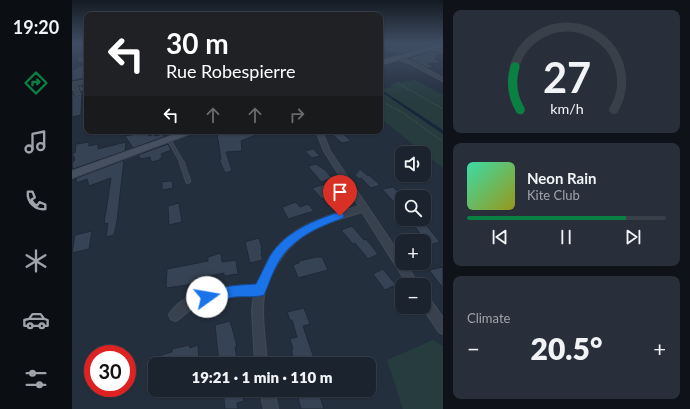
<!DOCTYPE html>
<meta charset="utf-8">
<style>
body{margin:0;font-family:Lato,sans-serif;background:#282f3a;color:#f1f3f6;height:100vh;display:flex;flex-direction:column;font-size:15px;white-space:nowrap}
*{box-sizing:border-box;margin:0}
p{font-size:13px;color:#a0a4aa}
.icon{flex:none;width:22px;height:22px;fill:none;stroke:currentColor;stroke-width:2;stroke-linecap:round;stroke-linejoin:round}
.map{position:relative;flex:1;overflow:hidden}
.details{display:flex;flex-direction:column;gap:10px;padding:10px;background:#0f1319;width:247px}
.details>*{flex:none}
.guide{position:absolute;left:12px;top:12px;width:299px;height:122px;border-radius:8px;box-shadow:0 1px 3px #0004,0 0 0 1px #39404a;background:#202124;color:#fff;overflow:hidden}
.tools{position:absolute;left:323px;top:146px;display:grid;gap:8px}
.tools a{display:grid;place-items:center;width:36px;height:36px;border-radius:8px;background:#1b232e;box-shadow:0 1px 3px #0004,0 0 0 1px #39404a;font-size:20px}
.speed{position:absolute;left:12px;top:345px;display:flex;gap:8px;font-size:20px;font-weight:700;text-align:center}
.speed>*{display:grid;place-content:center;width:52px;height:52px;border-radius:50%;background:#1b232e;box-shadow:0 1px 3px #0004,0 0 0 1px #39404a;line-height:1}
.speed .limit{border:6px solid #d22;background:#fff;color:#111}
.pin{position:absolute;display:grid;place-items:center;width:34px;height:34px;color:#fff;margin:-41px -17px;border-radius:50% 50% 50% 0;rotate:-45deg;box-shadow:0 0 4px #0007}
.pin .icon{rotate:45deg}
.me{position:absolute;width:44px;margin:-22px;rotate:77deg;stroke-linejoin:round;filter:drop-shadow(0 0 3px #0008)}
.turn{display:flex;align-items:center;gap:14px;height:84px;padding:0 16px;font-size:18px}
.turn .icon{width:52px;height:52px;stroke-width:2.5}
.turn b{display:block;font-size:28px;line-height:34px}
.lanes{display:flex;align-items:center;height:38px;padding:0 16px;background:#0003;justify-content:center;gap:20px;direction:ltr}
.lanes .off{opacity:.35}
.big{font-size:30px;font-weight:800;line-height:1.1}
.details .card{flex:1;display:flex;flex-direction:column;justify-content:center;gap:6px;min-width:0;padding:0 14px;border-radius:8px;background:#282f3a}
.details .dial{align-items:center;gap:0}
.dial svg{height:104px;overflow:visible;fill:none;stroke:#39404a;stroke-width:7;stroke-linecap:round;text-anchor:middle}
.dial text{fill:#f1f3f6;stroke:none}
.song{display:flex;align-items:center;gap:12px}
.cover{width:48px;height:48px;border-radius:6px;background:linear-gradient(135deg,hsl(160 70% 55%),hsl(60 70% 35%))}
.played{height:4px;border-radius:2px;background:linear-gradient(90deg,#0b8043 80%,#39404a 80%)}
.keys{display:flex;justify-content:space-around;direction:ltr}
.heat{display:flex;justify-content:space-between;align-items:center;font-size:22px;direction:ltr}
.trip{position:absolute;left:76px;top:357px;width:228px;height:40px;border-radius:8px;background:#1b232e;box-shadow:0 1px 3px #0004,0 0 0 1px #39404a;font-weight:800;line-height:40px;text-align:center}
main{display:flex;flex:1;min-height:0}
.tabs{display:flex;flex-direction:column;width:72px;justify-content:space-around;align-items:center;background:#0b0e12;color:#a0a4aa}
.tabs .icon{width:28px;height:28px}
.tabs .active{color:#0b8043}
.tabs b{font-size:18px;color:#f1f3f6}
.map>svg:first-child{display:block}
</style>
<main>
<nav class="tabs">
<b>19:20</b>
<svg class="icon active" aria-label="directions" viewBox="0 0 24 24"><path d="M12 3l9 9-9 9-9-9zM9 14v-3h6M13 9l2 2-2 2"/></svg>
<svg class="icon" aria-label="music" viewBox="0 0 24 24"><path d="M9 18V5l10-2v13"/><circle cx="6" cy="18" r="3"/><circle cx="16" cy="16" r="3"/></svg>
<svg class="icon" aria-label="phone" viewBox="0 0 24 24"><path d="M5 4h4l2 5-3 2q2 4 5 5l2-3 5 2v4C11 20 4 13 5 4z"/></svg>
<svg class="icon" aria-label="climate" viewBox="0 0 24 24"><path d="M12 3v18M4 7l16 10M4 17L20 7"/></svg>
<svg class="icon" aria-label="car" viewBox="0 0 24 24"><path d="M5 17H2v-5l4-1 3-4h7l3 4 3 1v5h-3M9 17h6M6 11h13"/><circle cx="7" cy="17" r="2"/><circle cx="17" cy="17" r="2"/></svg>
<svg class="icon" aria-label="filters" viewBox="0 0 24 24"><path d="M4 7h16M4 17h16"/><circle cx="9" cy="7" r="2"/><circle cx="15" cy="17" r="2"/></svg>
</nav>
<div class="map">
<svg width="371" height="409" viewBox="0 0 371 409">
<rect width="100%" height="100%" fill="#242f3e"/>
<path fill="#263c3f" d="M343,80L371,95V168L308,118V89L321,87L317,84Z
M361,340L371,346V409H331L315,360Z"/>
<path fill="#17263c" d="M308,89L371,130V134L308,91Z"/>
<path fill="#364354" stroke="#1f2835" d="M333,43H346L355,47L327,54L311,49Z
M360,51L371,54L363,56L366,58L363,59L369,63L356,64L363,67L355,68L337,58Z
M15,63V77L0,81V70Z
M9,85L14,91H10L9,115L0,117V90L3,96L8,95L9,93L6,86Z
M157,131H194L169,141L170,151L154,152L160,171L153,173L147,159H149L145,134Z
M256,131H268L279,141L270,143Z
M76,132L77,136L82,134L83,136L91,134L92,137L61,148L53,136Z
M17,142V146L26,144V149L54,142L53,151L1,169L0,164L3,159L0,153H3L4,144Z
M96,144L99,150L89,154L91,158H88V160L79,162L78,157L69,159L66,155Z
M241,149L248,156L240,158L233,151Z
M52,160L45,221L42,235L34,237L36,223L32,224L39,178L17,186L15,179L5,183L4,178Z
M244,164L253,170L260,178L249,182L236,166Z
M288,169L296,176L297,175L308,185L299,188L289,178L287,179L283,175Z
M97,181H100L101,188L90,190V182Z
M253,184L263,195L265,194L274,205L262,209L253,198L250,199L240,188Z
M321,187L330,196V211L310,189Z
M224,202L228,207L236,204L242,211L216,219L210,207Z
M107,203L110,222L97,225L96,206Z
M337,219H349L368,242L357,245Z
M280,226L292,240L294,239L306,254L296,259L283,243L281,244L269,230Z
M20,231L17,249L0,253L3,235Z
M187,238L190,248H189L190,254H189L191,260L178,263L173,242Z
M149,253L150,262L164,260L166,274L152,276V273L124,279V282L116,284V285L94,288L95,269L136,261V257Z
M244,257H250L256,270L226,278L221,265L227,263V261Z
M371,267V288L357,270Z
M311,269L324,285L313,290L301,274Z
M232,308L238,324L231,326L244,364H223L219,349H221L218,339L225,337L220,320H218L215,312Z
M158,321L163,338L165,347H163L166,364H147L143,325Z
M117,345L118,348L126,345L127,364H82V357L100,352V349Z
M151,390H170L172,401L165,403L166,409H153Z
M226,390H246L252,409H229L225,394L227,393Z"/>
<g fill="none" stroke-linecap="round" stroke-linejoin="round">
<g stroke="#414a57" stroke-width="4.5">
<path id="lane-far1" d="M97,140L111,164"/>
</g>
<g stroke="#414a57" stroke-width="6">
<path id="lane" d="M110,163L116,181"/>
</g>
<g stroke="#414a57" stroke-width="2">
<path id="street" d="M360,47L371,51V53L359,49Z
M326,57L341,62L371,78V81L339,64L326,59Z
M8,58L15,60V62L7,60Z
M15,80V82L4,85L8,94L4,95L0,87V83Z
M244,131H250L258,151L330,258V263H333L347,285H336L290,212C252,223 218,234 200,274C198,279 195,285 193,291C188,312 194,342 195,364H183L180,310L182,295L162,296L124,305L107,319L103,321L99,319L97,315C101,307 113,298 121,295L162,286L185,285C189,276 193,266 198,257C216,226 255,216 287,206L252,151Z
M352,295L356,296L371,318V334L367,332L350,307H352Z
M188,390H202L206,409H192Z"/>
</g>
<g stroke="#414a57" stroke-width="2">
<path id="secondary" d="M371,44V46L308,65V61Z
M113,131H125L0,178V171Z"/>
</g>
<path stroke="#3f5557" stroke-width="1" stroke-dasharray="1.5 1.5" stroke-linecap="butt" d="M324,82L371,109
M308,101L330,112L371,142"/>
<use href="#lane-far1" stroke="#38414e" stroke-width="3"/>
<use href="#lane" stroke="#38414e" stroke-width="4"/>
<use href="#street" fill="#38414e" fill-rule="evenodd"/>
<use href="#secondary" fill="#465061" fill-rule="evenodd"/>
</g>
<linearGradient id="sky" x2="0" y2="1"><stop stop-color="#141a22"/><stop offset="0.43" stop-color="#3f4d63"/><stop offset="1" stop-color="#3f4d63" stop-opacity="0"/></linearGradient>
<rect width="371" height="101" fill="url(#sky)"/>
<path fill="#1a73e8" stroke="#114b97" d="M268,212L271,213L272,216L271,218C246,227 219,239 206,263C200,273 197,284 192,295C183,298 172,296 163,297C153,298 140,305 131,301L129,297L131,293C148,286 166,285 184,284C189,275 193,265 198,256C213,232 242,220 268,212Z"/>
</svg>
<div class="tools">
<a><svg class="icon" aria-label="sound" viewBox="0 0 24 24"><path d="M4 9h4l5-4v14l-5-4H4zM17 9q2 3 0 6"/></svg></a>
<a><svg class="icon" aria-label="search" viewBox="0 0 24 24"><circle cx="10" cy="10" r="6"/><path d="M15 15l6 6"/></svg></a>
<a>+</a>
<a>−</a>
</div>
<div class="speed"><div class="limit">30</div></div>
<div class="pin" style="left:268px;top:216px;background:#d93025"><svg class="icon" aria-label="arrive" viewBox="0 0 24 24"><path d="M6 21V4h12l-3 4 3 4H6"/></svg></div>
<svg class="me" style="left:135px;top:297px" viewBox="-20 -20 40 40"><circle r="19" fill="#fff"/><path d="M0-13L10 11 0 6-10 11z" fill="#1a73e8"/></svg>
<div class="trip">19:21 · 1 min · 110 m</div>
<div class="guide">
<div class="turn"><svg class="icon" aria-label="left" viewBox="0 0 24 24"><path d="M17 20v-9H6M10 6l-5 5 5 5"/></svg><div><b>30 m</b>Rue Robespierre</div></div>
<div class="lanes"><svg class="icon" aria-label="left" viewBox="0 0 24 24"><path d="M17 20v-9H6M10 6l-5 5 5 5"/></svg><svg class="icon off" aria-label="ahead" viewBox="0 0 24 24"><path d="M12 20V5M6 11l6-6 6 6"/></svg><svg class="icon off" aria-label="ahead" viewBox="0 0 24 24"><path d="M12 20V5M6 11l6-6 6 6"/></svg><svg class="icon off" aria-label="right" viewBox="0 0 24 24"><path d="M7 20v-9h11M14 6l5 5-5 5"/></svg></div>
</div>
</div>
<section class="details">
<div class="card dial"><svg viewBox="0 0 100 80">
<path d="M14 69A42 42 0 1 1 86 69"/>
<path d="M14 69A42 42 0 0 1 10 36" stroke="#0b8043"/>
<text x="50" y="56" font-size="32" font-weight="700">27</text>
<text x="50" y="72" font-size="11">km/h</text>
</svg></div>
<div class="card">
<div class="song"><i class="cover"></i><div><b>Neon Rain</b><p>Kite Club</p></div></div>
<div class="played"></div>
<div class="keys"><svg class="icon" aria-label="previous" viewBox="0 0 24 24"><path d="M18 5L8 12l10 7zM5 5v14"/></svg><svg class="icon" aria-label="pause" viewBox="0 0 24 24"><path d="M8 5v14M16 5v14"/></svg><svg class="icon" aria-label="next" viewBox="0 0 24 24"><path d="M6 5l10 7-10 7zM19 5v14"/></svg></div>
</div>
<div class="card"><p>Climate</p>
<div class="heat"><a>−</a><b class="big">20.5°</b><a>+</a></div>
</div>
</section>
</main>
